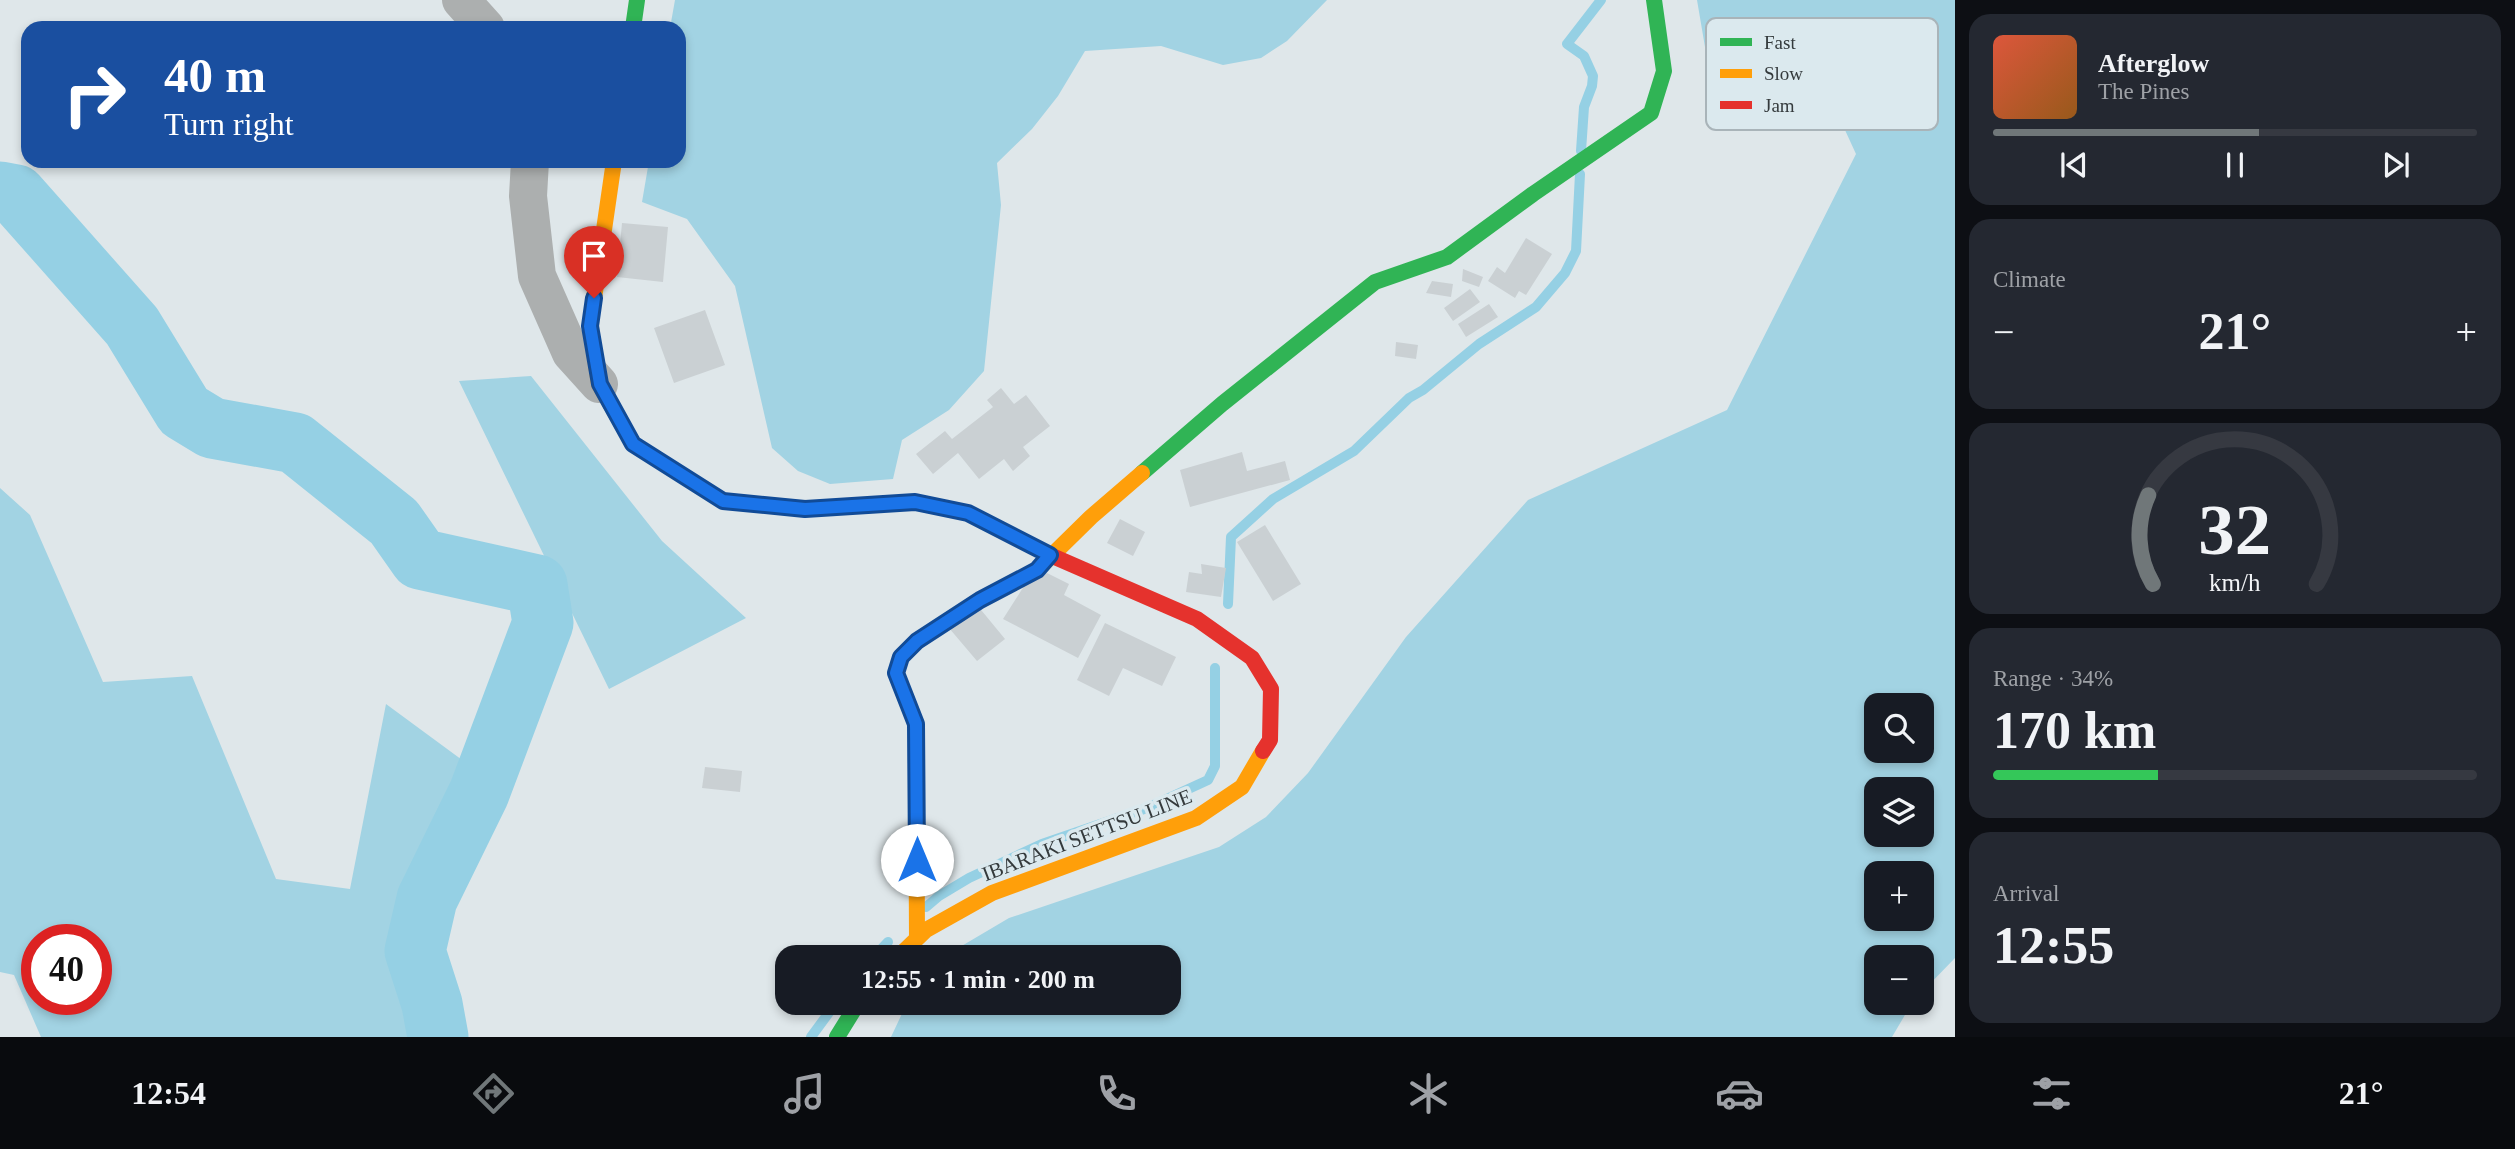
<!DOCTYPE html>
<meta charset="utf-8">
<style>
body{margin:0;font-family:Georgia,serif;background:#242831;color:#f1f3f6;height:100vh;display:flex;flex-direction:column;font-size:26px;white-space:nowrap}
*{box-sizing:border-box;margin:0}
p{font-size:23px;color:#9ea1a6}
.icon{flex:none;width:38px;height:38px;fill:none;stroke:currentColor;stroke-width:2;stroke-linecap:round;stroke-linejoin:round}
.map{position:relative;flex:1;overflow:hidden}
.panel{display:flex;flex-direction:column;gap:14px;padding:14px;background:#0d0f14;width:560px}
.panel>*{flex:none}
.hud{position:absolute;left:21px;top:21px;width:665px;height:147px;border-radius:21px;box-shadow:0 4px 10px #0003;background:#1a4fa0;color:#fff;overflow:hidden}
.fabs{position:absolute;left:1864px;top:693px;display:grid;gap:14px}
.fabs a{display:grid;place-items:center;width:70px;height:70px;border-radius:14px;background:#171b24;box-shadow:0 4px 10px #0003;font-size:35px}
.speed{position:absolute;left:21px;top:924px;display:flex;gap:14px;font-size:35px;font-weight:700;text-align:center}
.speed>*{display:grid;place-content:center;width:91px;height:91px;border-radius:50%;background:#171b24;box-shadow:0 4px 10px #0003;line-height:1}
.speed .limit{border:10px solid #d22;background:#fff;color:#111}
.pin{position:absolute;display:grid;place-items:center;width:60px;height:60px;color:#fff;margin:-72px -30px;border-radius:50% 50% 50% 0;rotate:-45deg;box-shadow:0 0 7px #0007}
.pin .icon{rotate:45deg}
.me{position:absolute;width:77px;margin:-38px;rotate:0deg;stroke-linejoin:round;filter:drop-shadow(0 0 5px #0008)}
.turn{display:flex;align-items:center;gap:24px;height:147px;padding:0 28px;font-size:32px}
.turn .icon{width:91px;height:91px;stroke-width:2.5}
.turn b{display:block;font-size:49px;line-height:60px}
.big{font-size:52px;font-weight:700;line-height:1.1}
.panel .card{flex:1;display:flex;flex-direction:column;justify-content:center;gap:10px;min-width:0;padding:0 24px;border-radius:21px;background:#242831}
.panel .dial{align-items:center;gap:0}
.dial svg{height:182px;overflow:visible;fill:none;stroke:#363941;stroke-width:7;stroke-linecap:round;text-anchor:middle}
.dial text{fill:#f1f3f6;stroke:none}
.song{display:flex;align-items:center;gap:21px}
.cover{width:84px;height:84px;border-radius:10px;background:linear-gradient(135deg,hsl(10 70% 55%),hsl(30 70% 35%))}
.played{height:7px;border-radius:4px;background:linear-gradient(90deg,#707779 55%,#363941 55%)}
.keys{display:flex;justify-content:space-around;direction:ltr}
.heat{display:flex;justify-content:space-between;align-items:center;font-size:38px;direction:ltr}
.charge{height:10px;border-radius:5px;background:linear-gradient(90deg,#34c759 34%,#363941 0)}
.trip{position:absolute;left:775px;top:945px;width:406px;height:70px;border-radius:21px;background:#171b24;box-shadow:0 4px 10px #0003;font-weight:700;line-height:70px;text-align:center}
.tabs{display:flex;height:112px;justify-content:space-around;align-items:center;background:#090b0e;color:#9ea1a6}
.tabs .icon{width:49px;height:49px}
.tabs .selected{color:#707779}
.tabs b{font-size:32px;color:#f1f3f6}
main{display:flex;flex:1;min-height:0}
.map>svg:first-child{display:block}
</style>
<main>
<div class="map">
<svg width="1955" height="1037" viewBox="0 0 1955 1037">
<rect width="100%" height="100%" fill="#dfe7ea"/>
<path fill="#a2d3e3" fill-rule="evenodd" d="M675,0H1327L1287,41L1261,58L1223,65L1161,46L1085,51L1058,96L1032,129L997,163L1001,205L984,371L949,410L902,440L893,479L830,484L798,471L772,448L735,286L687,219L642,202L649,161H679V28H670Z
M1697,0H1955V958L1922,992V957H1876V1003H1912L1892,1037H891L907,1003H1169V957H943L1009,918L1219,847L1266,817L1308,773L1406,637L1528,500L1727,410L1856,154L1828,93L1755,70L1705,47ZM1876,705H1922V751H1876ZM1876,789H1922V835H1876ZM1876,873H1922V919H1876Z
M531,376L662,541L746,618L609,689L459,381Z
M0,488L30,515L103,682L192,676L276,879L350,889L386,704L473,768L393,926L437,1037H41L14,975L0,972ZM37,940H96V999H37Z"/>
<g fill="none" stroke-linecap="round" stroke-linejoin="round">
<path stroke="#95d0e4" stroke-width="10" d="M1581,151L1584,107L1592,86L1593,76L1584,56L1567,44L1601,0
M1228,604L1231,537L1273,499L1354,451L1409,398L1423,390L1479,344L1536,307L1565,273L1576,251L1580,174
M926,907L939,896L969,878L1042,844L1147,808L1208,780L1215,766V668
M874,957L888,942
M811,1037L836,1003"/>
<path stroke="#95d0e4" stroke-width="61" d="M0,192L16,195L132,326L184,411L212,428L295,443L394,522L420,559L537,585L543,623L479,793L427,899L415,951L432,1004L438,1037"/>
</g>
<path fill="#cad0d3" d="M622,223L668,227L663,282L617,277Z
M1526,238L1552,254L1526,295L1519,291L1515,298L1488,281L1497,267L1505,273Z
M1463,269L1483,277L1479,287L1462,281Z
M1432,281L1453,284L1451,297L1426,293Z
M1470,289L1480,302L1453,321L1444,308Z
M1489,304L1498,317L1466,337L1458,324Z
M705,310L725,365L674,383L654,328Z
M1396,342L1418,345L1416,359L1395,356Z
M1001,388L1014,404L1026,395L1050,426L1023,447L1030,456L1013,471L1004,459L979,479L958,453L933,474L916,454L945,431L952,439L993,407L987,400Z
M1242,452L1247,471L1285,461L1290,480L1190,507L1180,470Z
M1120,519L1145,532L1133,556L1107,543Z
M1265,525L1301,584L1273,601L1237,542Z
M1201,564L1226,568L1221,597L1186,592L1189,572L1202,574Z
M1047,573L1069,584L1064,595L1101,615L1078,658L1003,619L1026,583Z
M977,605L1005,639L977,661L949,628Z
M1105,623L1176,657L1162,686L1123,668L1109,696L1077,680Z
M705,767L742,771L740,792L702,788Z"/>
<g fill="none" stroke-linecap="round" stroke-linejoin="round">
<path stroke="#acafaf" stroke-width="38" d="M461,0L486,28
M530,161L528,196L537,276L571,353L599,384"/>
<path stroke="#30b455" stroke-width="16" d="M633,28L637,0
M1142,473L1222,404L1375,282L1447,257L1533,194L1651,113L1664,71L1654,0
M837,1037L858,1003"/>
<path stroke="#ff9f0a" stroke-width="16" d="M614,161L590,326L599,384L633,444L723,501L805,509L915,502L924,504
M917,938L916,724L896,673L901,657L917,641L980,600L1037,570L1091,517L1142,473
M898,957L926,930L992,893L1196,818L1242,787L1263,751"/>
<path stroke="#e5322d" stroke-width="16" d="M924,504L968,513L1050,555L1197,619L1252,658L1271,689L1270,740L1263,751"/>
</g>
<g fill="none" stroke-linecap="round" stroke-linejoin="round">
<g stroke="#114b97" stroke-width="18">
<path id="route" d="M594,298L590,326L600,384L633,444L723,501L805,509L915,502L968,513L1050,555L1037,570L980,600L917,641L901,657L896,673L916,724L917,860"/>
</g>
<use href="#route" stroke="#1a73e8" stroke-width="12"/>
</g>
<g text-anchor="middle" stroke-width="7" stroke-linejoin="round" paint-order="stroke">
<g font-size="21" fill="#343a3c" stroke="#dbe9ee">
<text transform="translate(1087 835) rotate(-21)" y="7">IBARAKI SETTSU LINE</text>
</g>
</g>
<rect x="1706" y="18" width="232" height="112" rx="10" fill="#dbe9ee" stroke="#a9b4b9" stroke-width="2"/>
<rect x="1720" y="38" width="32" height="8" fill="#30b455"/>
<rect x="1720" y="69" width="32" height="9" fill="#ff9f0a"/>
<rect x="1720" y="101" width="32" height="8" fill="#e5322d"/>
<g font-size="19" fill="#343a3c">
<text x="1764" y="49">Fast</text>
<text x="1764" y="80">Slow</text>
<text x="1764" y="112">Jam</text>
</g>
</svg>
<div class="fabs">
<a><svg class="icon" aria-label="search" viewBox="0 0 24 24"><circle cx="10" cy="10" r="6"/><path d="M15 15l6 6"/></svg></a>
<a><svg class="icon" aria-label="layers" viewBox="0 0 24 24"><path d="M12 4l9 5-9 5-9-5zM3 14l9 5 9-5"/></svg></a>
<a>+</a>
<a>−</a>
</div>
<div class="speed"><div class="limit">40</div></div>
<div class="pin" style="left:594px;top:298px;background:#d93025"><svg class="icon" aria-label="arrive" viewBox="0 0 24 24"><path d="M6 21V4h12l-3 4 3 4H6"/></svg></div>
<svg class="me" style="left:917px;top:860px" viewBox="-20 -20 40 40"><circle r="19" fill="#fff"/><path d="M0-13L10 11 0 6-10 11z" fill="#1a73e8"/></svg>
<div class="trip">12:55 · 1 min · 200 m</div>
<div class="hud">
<div class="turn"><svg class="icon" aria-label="right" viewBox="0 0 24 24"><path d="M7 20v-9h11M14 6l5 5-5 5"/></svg><div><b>40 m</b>Turn right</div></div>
</div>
</div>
<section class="panel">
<div class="card">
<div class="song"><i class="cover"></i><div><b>Afterglow</b><p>The Pines</p></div></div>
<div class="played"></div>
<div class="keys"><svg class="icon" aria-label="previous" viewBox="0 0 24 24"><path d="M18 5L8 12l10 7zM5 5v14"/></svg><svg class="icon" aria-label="pause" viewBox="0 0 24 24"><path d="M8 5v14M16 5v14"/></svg><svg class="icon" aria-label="next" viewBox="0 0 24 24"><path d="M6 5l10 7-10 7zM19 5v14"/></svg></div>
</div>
<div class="card"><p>Climate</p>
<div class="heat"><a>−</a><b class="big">21°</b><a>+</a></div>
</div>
<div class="card dial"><svg viewBox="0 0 100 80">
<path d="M14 69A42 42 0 1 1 86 69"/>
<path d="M14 69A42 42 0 0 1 12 30" stroke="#707779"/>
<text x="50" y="56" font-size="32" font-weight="700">32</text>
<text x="50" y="72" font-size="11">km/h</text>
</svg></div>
<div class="card"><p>Range · 34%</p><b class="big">170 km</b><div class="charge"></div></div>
<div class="card"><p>Arrival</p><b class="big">12:55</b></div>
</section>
</main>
<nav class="tabs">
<b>12:54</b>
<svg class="icon selected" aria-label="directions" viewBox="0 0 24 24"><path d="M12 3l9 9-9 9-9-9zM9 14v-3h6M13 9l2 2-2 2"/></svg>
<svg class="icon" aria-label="music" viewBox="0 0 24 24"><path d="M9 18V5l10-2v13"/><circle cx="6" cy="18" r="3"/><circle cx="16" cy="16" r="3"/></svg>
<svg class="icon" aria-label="phone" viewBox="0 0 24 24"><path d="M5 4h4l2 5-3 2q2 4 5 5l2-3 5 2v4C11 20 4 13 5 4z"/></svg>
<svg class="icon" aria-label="climate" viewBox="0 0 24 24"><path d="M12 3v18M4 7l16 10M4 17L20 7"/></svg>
<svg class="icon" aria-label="car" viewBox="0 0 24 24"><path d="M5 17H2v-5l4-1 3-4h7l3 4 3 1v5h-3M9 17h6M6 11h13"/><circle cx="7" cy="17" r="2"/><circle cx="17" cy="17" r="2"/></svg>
<svg class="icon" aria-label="filters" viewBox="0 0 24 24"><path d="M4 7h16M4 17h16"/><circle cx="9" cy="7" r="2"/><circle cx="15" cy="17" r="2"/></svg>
<b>21°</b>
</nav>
